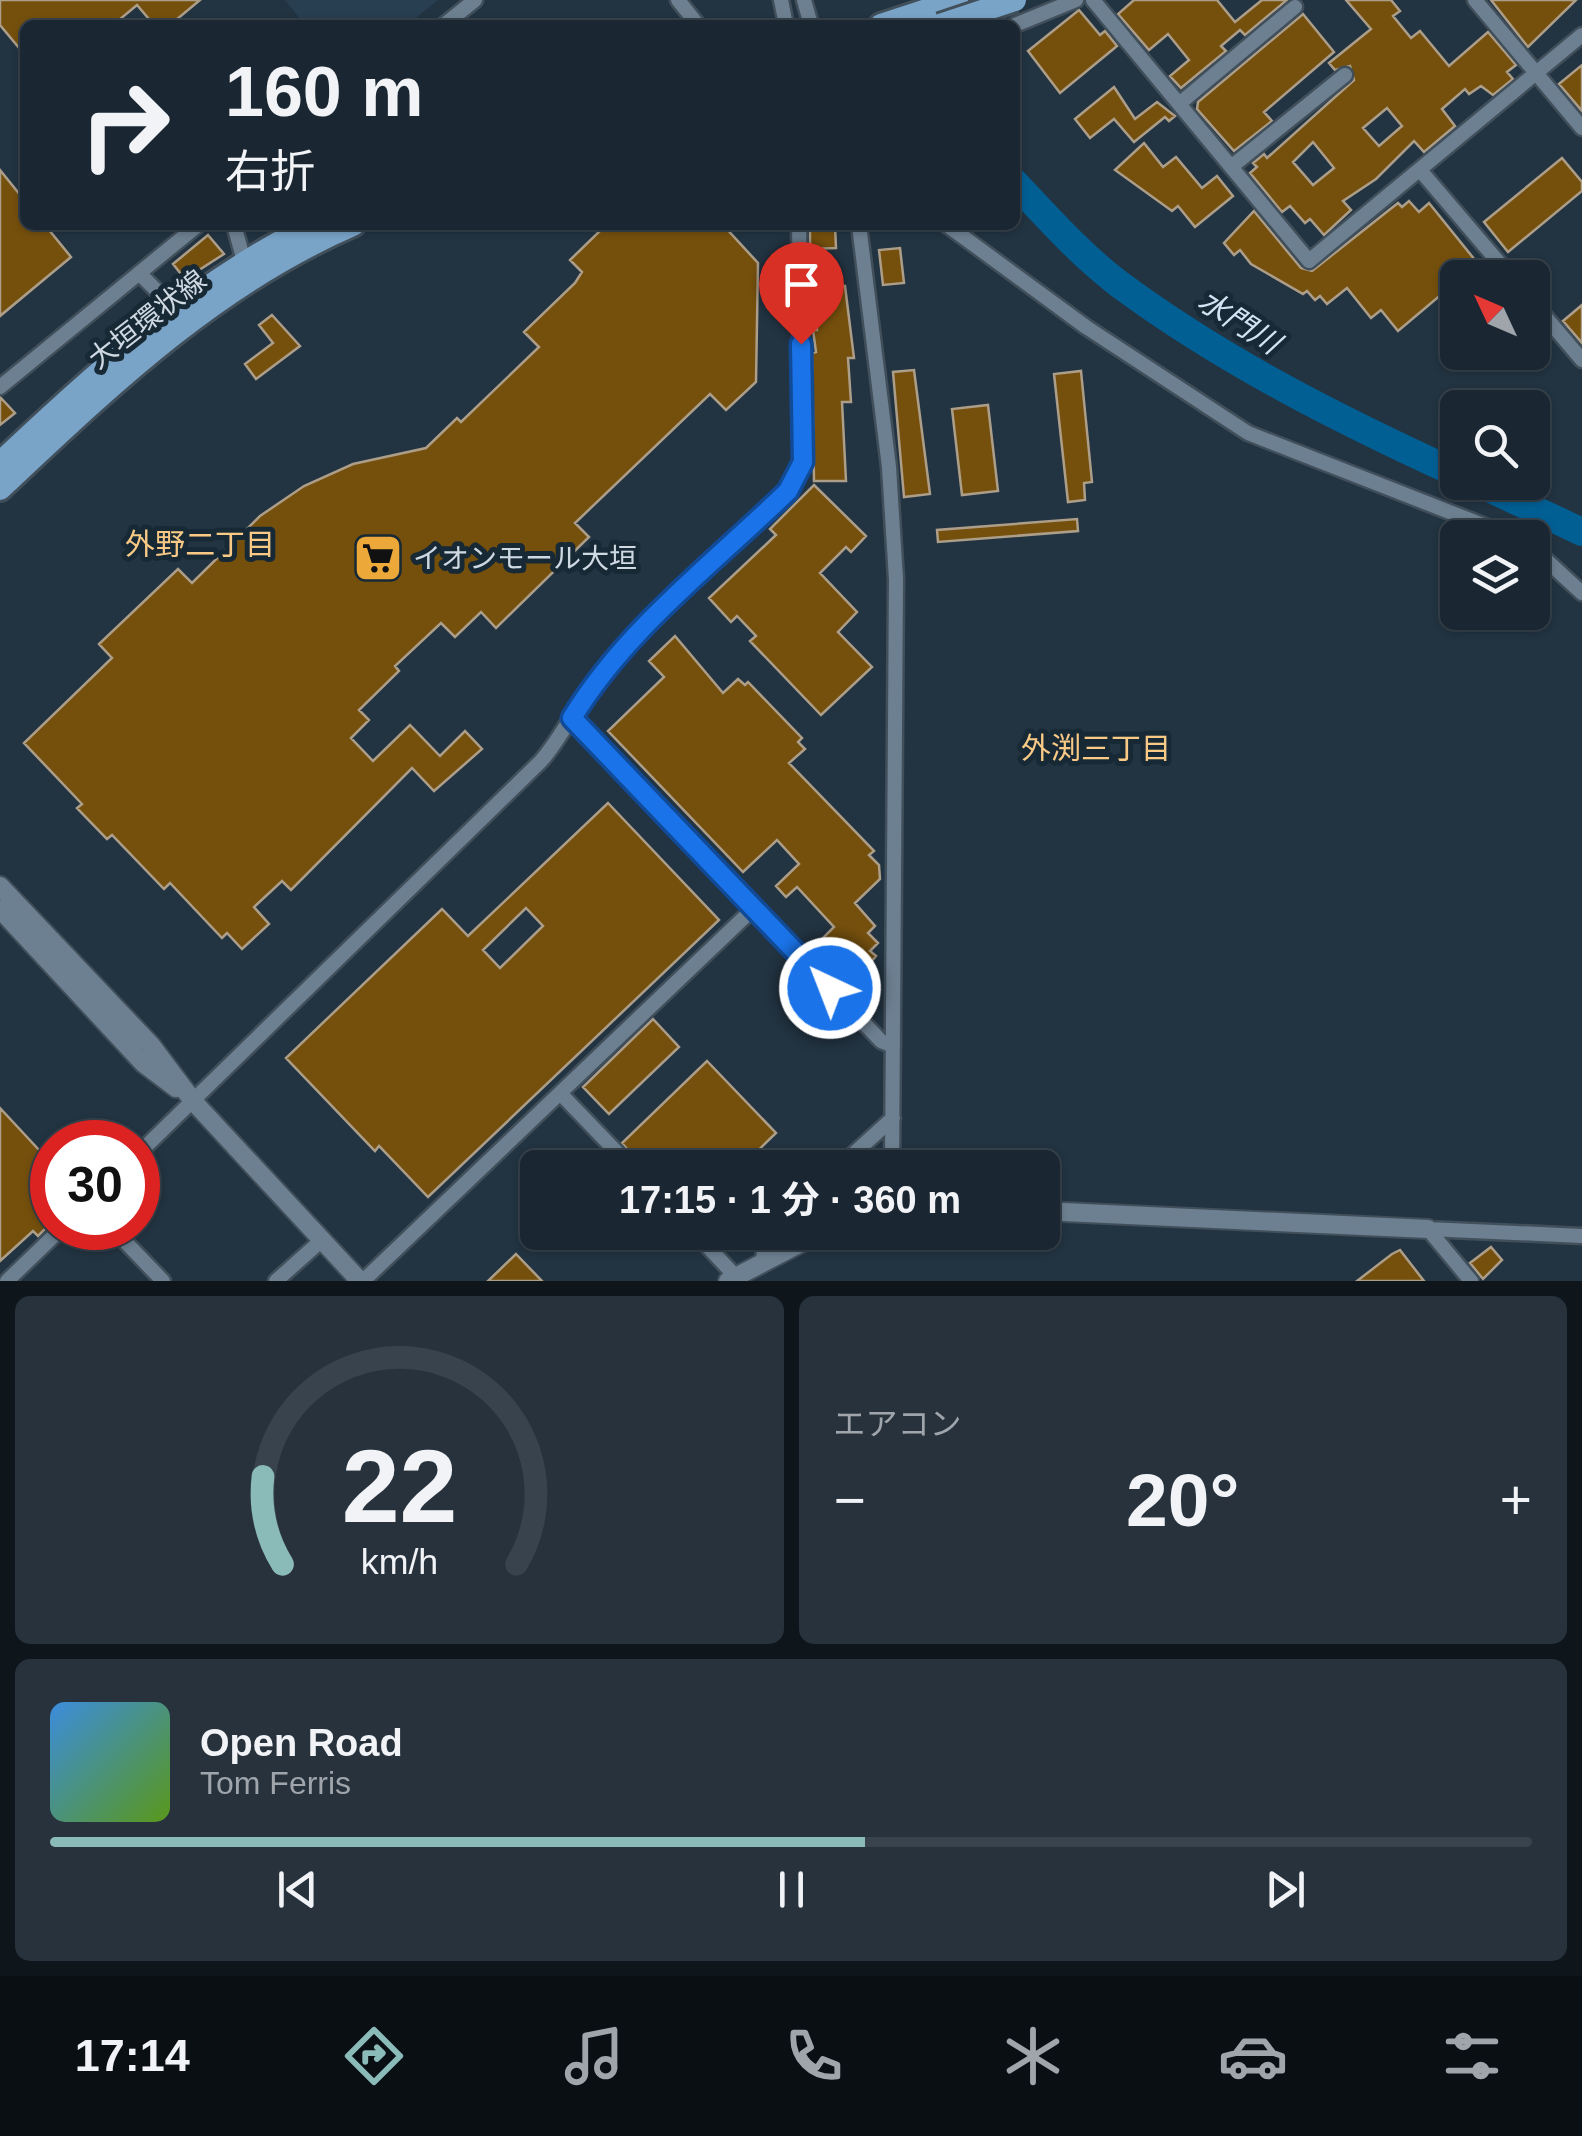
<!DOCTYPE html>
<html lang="ja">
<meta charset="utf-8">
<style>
body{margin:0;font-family:Helvetica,"Noto Sans JP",sans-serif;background:#27323d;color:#f1f3f6;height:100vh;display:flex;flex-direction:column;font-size:38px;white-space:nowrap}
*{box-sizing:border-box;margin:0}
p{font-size:32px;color:#9fa5ab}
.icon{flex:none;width:55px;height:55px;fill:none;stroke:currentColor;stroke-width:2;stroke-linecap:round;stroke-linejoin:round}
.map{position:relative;height:1281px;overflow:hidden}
.drawer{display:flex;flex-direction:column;gap:15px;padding:15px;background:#0e151b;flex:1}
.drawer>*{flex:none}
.top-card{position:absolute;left:20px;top:20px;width:1000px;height:210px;border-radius:15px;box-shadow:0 2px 8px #0004,0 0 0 2px #38434d;background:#1a2631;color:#f1f3f6;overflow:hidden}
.needle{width:65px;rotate:314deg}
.tools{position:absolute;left:1440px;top:260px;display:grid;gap:20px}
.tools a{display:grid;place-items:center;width:110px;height:110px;border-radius:15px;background:#1a2631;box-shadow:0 2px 8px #0004,0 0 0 2px #38434d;font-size:50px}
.speed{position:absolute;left:30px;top:1120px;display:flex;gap:20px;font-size:50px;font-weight:700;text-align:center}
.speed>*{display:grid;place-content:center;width:130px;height:130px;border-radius:50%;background:#1a2631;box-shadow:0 2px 8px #0004,0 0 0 2px #38434d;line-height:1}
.speed .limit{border:15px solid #d22;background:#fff;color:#111}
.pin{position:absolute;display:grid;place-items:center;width:85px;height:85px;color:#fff;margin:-102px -42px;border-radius:50% 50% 50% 0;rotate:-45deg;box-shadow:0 0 10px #0007}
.pin .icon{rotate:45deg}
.me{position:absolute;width:110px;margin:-55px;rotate:317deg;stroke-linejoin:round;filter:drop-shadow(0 0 8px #0008)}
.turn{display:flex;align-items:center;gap:35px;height:210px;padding:0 40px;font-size:45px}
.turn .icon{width:130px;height:130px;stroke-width:2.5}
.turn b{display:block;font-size:70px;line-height:85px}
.big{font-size:75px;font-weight:700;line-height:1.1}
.drawer .card{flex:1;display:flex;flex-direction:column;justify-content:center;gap:15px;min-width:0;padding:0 35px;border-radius:15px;background:#27323d}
.drawer .dial{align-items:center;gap:0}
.dial svg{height:260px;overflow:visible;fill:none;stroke:#38434d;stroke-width:7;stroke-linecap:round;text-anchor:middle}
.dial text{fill:#f1f3f6;stroke:none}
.song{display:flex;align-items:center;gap:30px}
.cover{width:120px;height:120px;border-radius:15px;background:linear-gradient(135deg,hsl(210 70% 55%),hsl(90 70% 35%))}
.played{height:10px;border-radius:5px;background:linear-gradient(90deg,#8bbbb9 55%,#38434d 55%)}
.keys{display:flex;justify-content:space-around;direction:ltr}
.heat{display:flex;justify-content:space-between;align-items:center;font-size:55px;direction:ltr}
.drawer .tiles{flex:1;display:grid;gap:15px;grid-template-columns:1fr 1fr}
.card:last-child{grid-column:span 2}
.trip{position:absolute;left:520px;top:1150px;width:540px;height:100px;border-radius:15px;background:#1a2631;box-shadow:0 2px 8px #0004,0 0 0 2px #38434d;font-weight:700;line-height:100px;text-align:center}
.tabs{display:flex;height:160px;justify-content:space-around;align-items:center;background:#0a0f14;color:#9fa5ab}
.tabs .icon{width:70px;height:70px}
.tabs .current{color:#8bbbb9}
.tabs b{font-size:45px;color:#f1f3f6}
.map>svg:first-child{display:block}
</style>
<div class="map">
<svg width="1582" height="1281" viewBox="0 0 1582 1281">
<rect width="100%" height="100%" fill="#223341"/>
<path fill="#283e51" d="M285,0H438L407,25H305Z"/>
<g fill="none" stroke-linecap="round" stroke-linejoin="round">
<path stroke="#025f94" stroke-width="28" d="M1015,183C1048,218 1081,255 1119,284C1223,361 1340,420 1458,474
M1476,482L1582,532"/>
</g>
<path fill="#75500d" stroke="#ad9e89" stroke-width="2.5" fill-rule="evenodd" d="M0,0H200L170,25H154L137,5L113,25H25V55L0,25Z
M1134,0H1217L1235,22L1262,0H1287L1245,35L1240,30L1221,46L1226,51L1181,88L1170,76L1189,60L1168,34L1149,50L1118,14Z
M1346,0H1391L1400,11L1393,16L1411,38L1420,31L1449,66L1488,32L1516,65L1507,72L1513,79L1493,95L1481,86L1469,94L1465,89L1442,109L1455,126L1424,152L1414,141L1376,179L1343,201L1351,210L1324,235L1310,219L1305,223L1290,206L1282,212L1250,173L1257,167L1253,163L1264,154L1267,158L1354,80L1350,66L1335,70L1329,63L1371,29ZM1387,108L1402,126L1379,146L1363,128ZM1313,142L1334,168L1313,185L1293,162Z
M1491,0H1576L1528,47Z
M1079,10L1100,35L1105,31L1117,46L1060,93L1028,51Z
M1303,14L1334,52L1264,112L1272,121L1234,151L1197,109L1198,102Z
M1582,65V111L1559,84Z
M1114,87L1135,119L1157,102L1175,116L1169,121L1165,117L1134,142L1114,119L1090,138L1075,119Z
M1144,143L1163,167L1176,157L1202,188L1217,176L1233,196L1195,227L1178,206L1172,211L1115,170Z
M1562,158L1582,182V191L1508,252L1484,222Z
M0,170L25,201V225H45L71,257L0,316Z
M1409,201L1419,212L1429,203L1475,260L1459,273L1462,277L1398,331L1381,310L1371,318L1347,288L1327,304L1320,296L1315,300L1307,291L1303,294L1251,264L1240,250L1234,255L1224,243L1254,211L1301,268L1312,271L1398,203L1402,207Z
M606,225H723L758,263L756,382L726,410L710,394L575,523L589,537L496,628L481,612L455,637L441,623L395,666L399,671L359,710L369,720L351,738L373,761L410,725L440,756L465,731L482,749L434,791L412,768L291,890L282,881L254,907L269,924L242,949L227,933L222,938L170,883L164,889L112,835L107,839L77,808L82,804L24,743L112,658L99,644L178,569L192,583L260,516L304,486L353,464L426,448L457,418L461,422L539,347L524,332L575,283L582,272L570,260Z
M810,225H835L836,248L810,249Z
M208,235L224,254L185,279L173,264Z
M900,248L904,283L883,285L879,250Z
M845,286L854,358H848L851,402H842L846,481H814L812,353L816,352L813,330H817L816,316H819L816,290Z
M1582,305V343L1563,321Z
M272,315L300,346L256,379L245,364L273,343L259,325Z
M914,370L930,494L904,497L893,372Z
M1081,371L1092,482L1084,483L1085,500L1068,502L1054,374Z
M0,397L15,413L0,425Z
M988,405L998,491L962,495L952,409Z
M814,485L866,536L851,552L846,547L820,573L857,612L838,632L872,667L821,715L750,641L756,636L737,616L731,622L709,598L776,535L770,529Z
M1077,519L1078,531L938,542L937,530Z
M675,636L723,693L738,679L745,685L748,682L802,738L798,742L805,749L789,763L874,851L869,855L879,865L880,879L855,903L875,926L868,933L878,943L870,951L876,956L848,991L810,951L834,927L797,887L786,897L776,886L799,864L777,840L743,872L608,731L664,677L649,661Z
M608,803L719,920L428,1197L379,1146L375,1151L286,1058L442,909L468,936ZM526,908L543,926L500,968L483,950Z
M653,1019L679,1047L609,1114L583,1087Z
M707,1061L776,1133L740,1168H643L622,1143Z
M0,1108L52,1164V1222L38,1236L33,1231L0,1261Z
M1491,1247L1502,1260L1483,1279L1470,1263Z
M1400,1250L1424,1281H1357L1392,1254Z
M516,1254L542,1281H488Z"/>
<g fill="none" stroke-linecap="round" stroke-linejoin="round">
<g stroke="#414f5b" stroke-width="19">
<path id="minor" d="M678,0L698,25
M781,0L786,25
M804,0L811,25
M1093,0L1309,261L1582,35
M1475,0L1582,128
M444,25L475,0
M1015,25L1076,0
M1179,104L1295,7
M1231,167L1345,75
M1420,170L1512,278
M234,225L244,261
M859,225L889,467L896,579L892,1168
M947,225L1086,327L1248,433L1516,538
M139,273L174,308
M1532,301L1582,360
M0,387L198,225
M1532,547L1582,593
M573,719L881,1041L893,1046
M560,1093L632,1168
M138,1154L541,761C563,736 576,705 597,679C654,611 725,553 788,491L803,462L799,225
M838,1168L893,1118
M112,1228L163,1281
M1428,1229L1582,1236
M1428,1229L1471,1281
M694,1232L740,1281
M763,1260L765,1241L773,1232
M7,1281L62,1228
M276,1281L323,1239
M363,1281L755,907"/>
</g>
<g stroke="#414f5b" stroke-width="22">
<path id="tertiary" d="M0,886L151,1045L193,1101L360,1281
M0,909L143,1063L176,1088
M1042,1211L1428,1229
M728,1281L822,1232"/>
</g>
<g stroke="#414f5b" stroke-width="28">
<path id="primary" d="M881,25L957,0
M0,463C97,371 191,286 311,225
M0,489C109,387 214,285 353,225"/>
</g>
<use href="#minor" stroke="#6d8091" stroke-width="14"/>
<use href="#tertiary" stroke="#6d8091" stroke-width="18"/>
<use href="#primary" stroke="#79a4c8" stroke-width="22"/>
<g stroke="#414f5b" stroke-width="28" stroke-linecap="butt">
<path id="primary-bridge" d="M940,25L1015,0"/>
</g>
<use href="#primary-bridge" stroke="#79a4c8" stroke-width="22"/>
</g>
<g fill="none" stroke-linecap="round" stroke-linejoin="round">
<g stroke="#114b97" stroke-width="25">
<path id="route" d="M801,344L803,462L788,491C715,562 625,630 572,718L830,988"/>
</g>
<use href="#route" stroke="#1a73e8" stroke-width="18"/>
</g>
<defs>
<g id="supermarket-square" transform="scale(2.5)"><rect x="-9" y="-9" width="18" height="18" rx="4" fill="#eca93a" stroke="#182936"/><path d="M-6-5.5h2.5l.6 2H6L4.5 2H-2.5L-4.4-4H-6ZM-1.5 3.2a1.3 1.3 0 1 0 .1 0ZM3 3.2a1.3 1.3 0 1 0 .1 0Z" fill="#111"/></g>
</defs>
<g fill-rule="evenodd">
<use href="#supermarket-square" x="378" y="558"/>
</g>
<g text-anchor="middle" stroke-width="10" stroke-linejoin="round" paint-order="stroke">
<g font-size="28" fill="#cfd9e2" stroke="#182936">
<text transform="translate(147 319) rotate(-38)" y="10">大垣環状線</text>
</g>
<g font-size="28" fill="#cfd9e2" stroke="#182936" text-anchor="start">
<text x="413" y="568">イオンモール大垣</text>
</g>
<g font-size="30" font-style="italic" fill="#d2e4f4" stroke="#182936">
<text transform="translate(1239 322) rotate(33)" y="10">水門川</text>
</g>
<g font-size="30" fill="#f9ca86" stroke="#182936">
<text x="200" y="555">外野二丁目</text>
<text x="1096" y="759">外渕三丁目</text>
</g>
</g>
</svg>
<div class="tools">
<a><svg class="needle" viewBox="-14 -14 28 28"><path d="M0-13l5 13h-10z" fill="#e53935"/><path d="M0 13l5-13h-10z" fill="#9fa5ab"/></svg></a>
<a><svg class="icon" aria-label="search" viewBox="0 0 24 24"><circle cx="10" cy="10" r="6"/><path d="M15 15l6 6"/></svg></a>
<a><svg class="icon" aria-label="layers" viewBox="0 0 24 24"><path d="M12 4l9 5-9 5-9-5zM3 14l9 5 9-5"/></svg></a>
</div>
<div class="speed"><div class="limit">30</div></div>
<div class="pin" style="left:801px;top:344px;background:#d93025"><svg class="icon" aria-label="arrive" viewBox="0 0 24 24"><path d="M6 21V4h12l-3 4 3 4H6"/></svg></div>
<svg class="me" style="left:830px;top:988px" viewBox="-20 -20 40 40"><circle r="17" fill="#1a73e8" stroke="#fff" stroke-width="3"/><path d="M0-11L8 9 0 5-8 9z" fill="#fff"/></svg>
<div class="trip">17:15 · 1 分 · 360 m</div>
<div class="top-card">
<div class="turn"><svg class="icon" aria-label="right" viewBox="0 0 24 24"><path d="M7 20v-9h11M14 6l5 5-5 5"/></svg><div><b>160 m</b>右折</div></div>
</div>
</div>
<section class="drawer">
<div class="tiles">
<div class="card dial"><svg viewBox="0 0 100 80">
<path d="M14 69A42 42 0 1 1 86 69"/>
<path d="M14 69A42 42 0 0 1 8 42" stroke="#8bbbb9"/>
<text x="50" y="56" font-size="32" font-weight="700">22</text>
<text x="50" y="72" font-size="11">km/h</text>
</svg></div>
<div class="card"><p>エアコン</p>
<div class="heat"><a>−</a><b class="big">20°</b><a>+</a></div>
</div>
<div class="card">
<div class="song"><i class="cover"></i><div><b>Open Road</b><p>Tom Ferris</p></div></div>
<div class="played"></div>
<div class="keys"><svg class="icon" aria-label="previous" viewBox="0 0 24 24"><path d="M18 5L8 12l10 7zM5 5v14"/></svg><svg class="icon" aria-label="pause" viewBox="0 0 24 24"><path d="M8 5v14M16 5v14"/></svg><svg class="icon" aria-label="next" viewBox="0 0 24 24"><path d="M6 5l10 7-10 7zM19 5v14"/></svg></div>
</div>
</div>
</section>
<nav class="tabs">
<b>17:14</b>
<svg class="icon current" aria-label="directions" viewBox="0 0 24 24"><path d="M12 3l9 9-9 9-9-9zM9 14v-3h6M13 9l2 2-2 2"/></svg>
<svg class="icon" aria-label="music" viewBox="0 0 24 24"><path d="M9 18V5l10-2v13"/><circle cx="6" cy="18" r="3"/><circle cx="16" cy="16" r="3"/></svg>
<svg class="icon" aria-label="phone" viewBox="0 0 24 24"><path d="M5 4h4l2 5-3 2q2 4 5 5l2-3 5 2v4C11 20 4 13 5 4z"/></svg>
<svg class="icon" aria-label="climate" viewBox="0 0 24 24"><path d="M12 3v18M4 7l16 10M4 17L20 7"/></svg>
<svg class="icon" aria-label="car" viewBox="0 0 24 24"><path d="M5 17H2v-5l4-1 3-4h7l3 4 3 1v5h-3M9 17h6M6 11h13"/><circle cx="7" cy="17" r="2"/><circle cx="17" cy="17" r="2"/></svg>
<svg class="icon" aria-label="filters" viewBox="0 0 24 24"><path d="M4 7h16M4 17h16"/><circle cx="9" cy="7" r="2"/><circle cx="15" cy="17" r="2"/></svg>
</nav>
